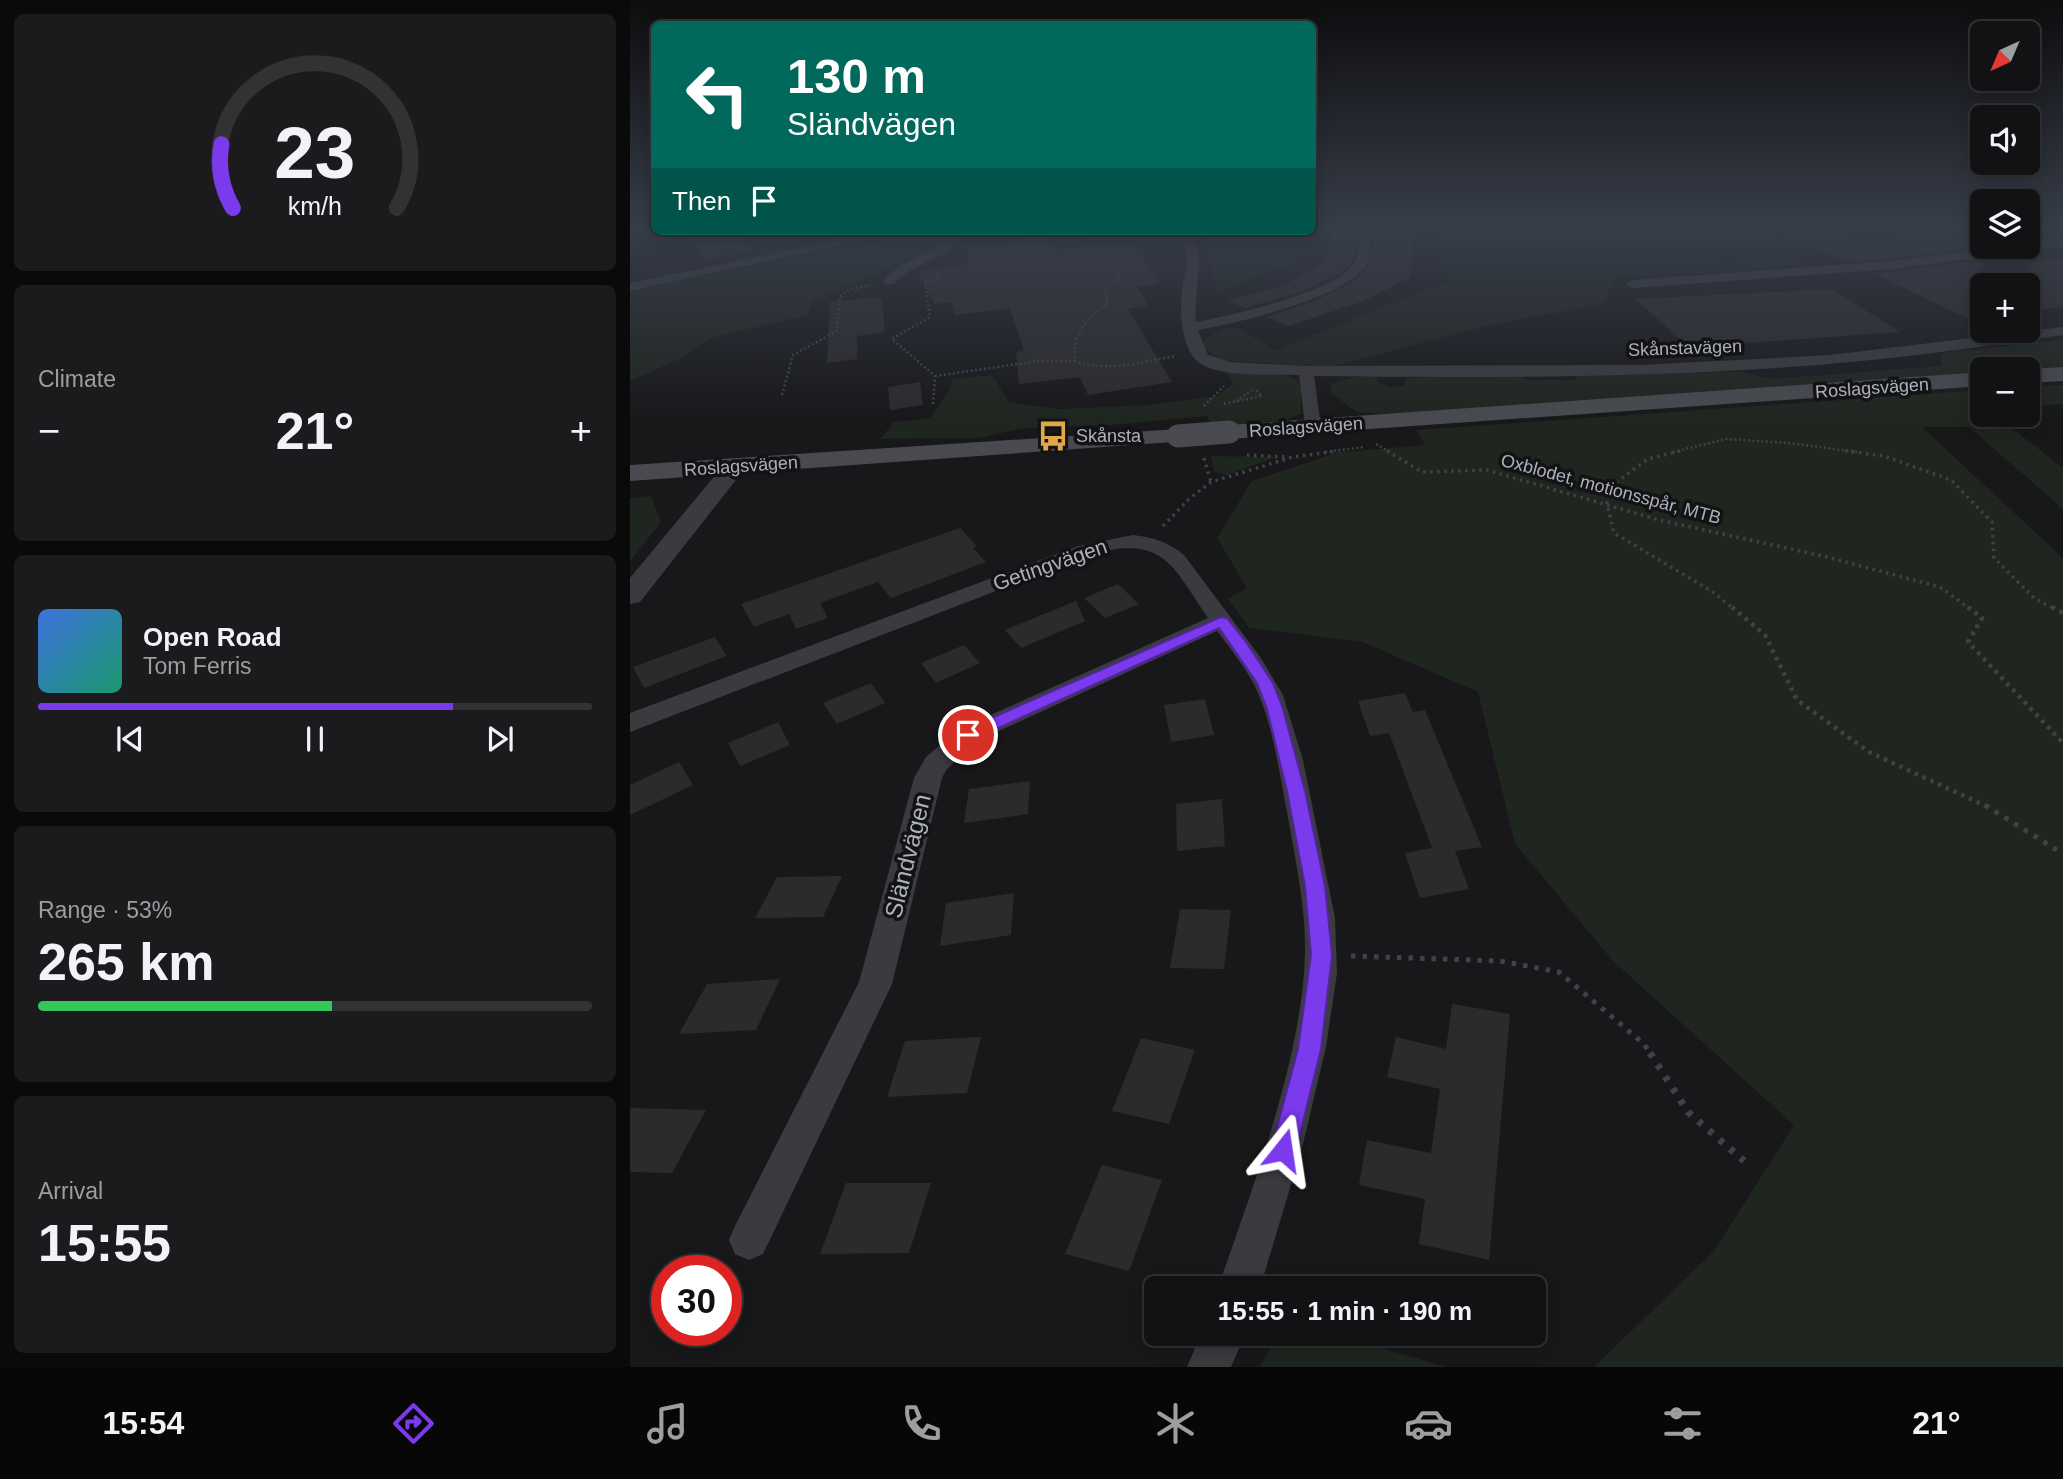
<!DOCTYPE html>
<meta charset="utf-8">
<style>
body{margin:0;font-family:Arial,sans-serif;background:#1b1b1d;color:#f1f3f6;height:100vh;display:flex;flex-direction:column;font-size:26px;white-space:nowrap}
*{box-sizing:border-box;margin:0}
p{font-size:23px;color:#9c9ea0}
.icon{flex:none;width:38px;height:38px;fill:none;stroke:currentColor;stroke-width:2;stroke-linecap:round;stroke-linejoin:round}
.map{position:relative;flex:1;overflow:hidden}
.panel{display:flex;flex-direction:column;gap:14px;padding:14px;background:#0a0a0b;width:630px}
.panel>*{flex:none}
.guide{position:absolute;left:21px;top:21px;width:665px;height:214px;border-radius:10px;box-shadow:0 4px 18px #0003,0 0 0 2px #313234;background:#00695c;color:#fff;overflow:hidden}
.needle{width:46px;rotate:224deg}
.fabs{position:absolute;left:1340px;top:21px;display:grid;gap:14px}
.fabs a{display:grid;place-items:center;width:70px;height:70px;border-radius:10px;background:#121214;box-shadow:0 4px 18px #0003,0 0 0 2px #313234;font-size:35px}
.speed{position:absolute;left:21px;top:1255px;display:flex;gap:14px;font-size:35px;font-weight:700;text-align:center}
.speed>*{display:grid;place-content:center;width:91px;height:91px;border-radius:50%;background:#121214;box-shadow:0 4px 18px #0003,0 0 0 2px #313234;line-height:1}
.speed .limit{border:10px solid #d22;background:#fff;color:#111}
.pin{position:absolute;display:grid;place-items:center;width:60px;height:60px;color:#fff;margin:-30px;border:4px solid #fff;border-radius:50%;box-shadow:0 2px 7px #0007}
.me{position:absolute;width:77px;margin:-38px;rotate:15deg;stroke-linejoin:round;filter:drop-shadow(0 0 5px #0008)}
.turn{display:flex;align-items:center;gap:24px;height:147px;padding:0 21px;font-size:32px}
.turn .icon{width:91px;height:91px;stroke-width:2.5}
.turn b{display:block;font-size:49px;line-height:60px}
.then{display:flex;align-items:center;height:66px;padding:0 21px;background:#0003;gap:14px;font-size:26px}
.big{font-size:52px;font-weight:700;line-height:1.1}
.panel .widget{flex:1;display:flex;flex-direction:column;justify-content:center;gap:10px;min-width:0;padding:0 24px;border-radius:10px;background:#1b1b1d}
.panel .dial{align-items:center;gap:0}
.dial svg{height:182px;overflow:visible;fill:none;stroke:#313234;stroke-width:7;stroke-linecap:round;text-anchor:middle}
.dial text{fill:#f1f3f6;stroke:none}
.song{display:flex;align-items:center;gap:21px}
.cover{width:84px;height:84px;border-radius:10px;background:linear-gradient(135deg,hsl(220 70% 55%),hsl(160 70% 35%))}
.played{height:7px;border-radius:4px;background:linear-gradient(90deg,#7c3aed 75%,#313234 75%)}
.keys{display:flex;justify-content:space-around;direction:ltr}
.heat{display:flex;justify-content:space-between;align-items:center;font-size:38px;direction:ltr}
.charge{height:10px;border-radius:5px;background:linear-gradient(90deg,#34c759 53%,#313234 0)}
.trip{position:absolute;left:514px;top:1276px;width:402px;height:70px;border-radius:10px;background:#121214;box-shadow:0 4px 18px #0003,0 0 0 2px #313234;font-weight:700;line-height:70px;text-align:center}
.tabs{display:flex;height:112px;justify-content:space-around;align-items:center;background:#070708;color:#9c9ea0}
.tabs .icon{width:49px;height:49px}
.tabs .current{color:#7c3aed}
.tabs b{font-size:32px;color:#f1f3f6}
main{display:flex;flex:1;min-height:0}
.map>svg:first-child{display:block}
</style>
<main>
<section class="panel">
<div class="widget dial"><svg viewBox="0 0 100 80">
<path d="M14 69A42 42 0 1 1 86 69"/>
<path d="M14 69A42 42 0 0 1 9 41" stroke="#7c3aed"/>
<text x="50" y="56" font-size="32" font-weight="700">23</text>
<text x="50" y="72" font-size="11">km/h</text>
</svg></div>
<div class="widget"><p>Climate</p>
<div class="heat"><a>−</a><b class="big">21°</b><a>+</a></div>
</div>
<div class="widget">
<div class="song"><i class="cover"></i><div><b>Open Road</b><p>Tom Ferris</p></div></div>
<div class="played"></div>
<div class="keys"><svg class="icon" aria-label="previous" viewBox="0 0 24 24"><path d="M18 5L8 12l10 7zM5 5v14"/></svg><svg class="icon" aria-label="pause" viewBox="0 0 24 24"><path d="M8 5v14M16 5v14"/></svg><svg class="icon" aria-label="next" viewBox="0 0 24 24"><path d="M6 5l10 7-10 7zM19 5v14"/></svg></div>
</div>
<div class="widget"><p>Range · 53%</p><b class="big">265 km</b><div class="charge"></div></div>
<div class="widget"><p>Arrival</p><b class="big">15:55</b></div>
</section>
<div class="map">
<svg width="1433" height="1367" viewBox="0 0 1433 1367">
<rect width="100%" height="100%" fill="#18181a"/>
<path fill="#1f251f" d="M683,228H691L664,263L586,292L579,231H682Z
M792,228H1318L1177,245L1170,250L1082,256L1100,272L984,276L976,303L855,326L701,367L589,360L573,346L575,338L602,326L646,350L819,281L807,237Z
M286,233L310,235L307,247L184,300L178,315L83,337L51,358L0,381V291Z
M1156,254L1174,265L1119,269L1102,258Z
M1433,340V367L1353,369V373L764,414L728,413L701,393V384L722,378L747,375V382L761,387L774,385L777,378L889,374L895,380H945L948,374L1110,372L1142,379L1311,366L1312,353Z
M596,371C613,372 663,368 670,386C672,393 670,405 671,414L656,420L582,427L577,416L481,425L395,428L348,438L250,439L264,422L300,418L320,389L323,379L362,375L379,402L427,409L518,405L587,396L603,384Z
M1433,385V404L1398,406V387Z
M1353,390V415H1365L1433,468V509L1339,427H1292L1433,558V1367H964L1084,1251L1164,1125L983,961L885,844L848,692L733,642L619,628L598,599L617,588L587,538L622,481L709,452L795,445L786,430Z
M581,456L646,457L597,475L585,472Z
M21,496L31,522L0,562V498Z
M649,1334H704L816,1367H630Z"/>
<path fill="#2b2b2e" d="M1353,228V247L1263,258L1218,262L1187,248Z
M93,231H107L124,250L74,259L59,237Z
M701,232L728,233L723,260L711,273L673,291L615,308L597,301L654,285L688,267L697,258Z
M745,233H781L783,256L780,277L736,300L659,326L636,317L682,302L723,282L738,266Z
M418,238L424,250L501,242L530,284L506,287L519,306L498,309L542,382L458,395L450,377L389,384L386,352L394,351L380,308L325,315L322,302L304,304L288,271L338,265L336,259H340L336,245Z
M1433,258V307L1398,312V263Z
M1353,260V326L1243,273L1263,272Z
M1202,289L1270,332L1059,347L1005,299Z
M239,298H252L255,332L227,336V359L197,363L200,302Z
M290,382L293,405L260,410L258,387Z
M330,528L347,546L343,548L356,562L261,598L248,582L190,603L198,618L166,629L159,614L124,627L111,604Z
M488,584L509,604L475,618L454,598Z
M446,601L455,621L391,648L375,630Z
M85,637L97,656L14,688L3,667Z
M334,645L350,663L306,683L291,663Z
M241,683L255,703L207,724L193,703Z
M775,693L783,712L795,710L852,847L825,851L839,889L790,898L775,853L802,848L759,733L740,736L728,701Z
M575,699L584,735L541,742L534,705Z
M148,722L160,745L110,766L98,743Z
M49,762L63,785L0,815V785Z
M400,781L398,814L334,823L339,789Z
M592,799L595,846L547,851L546,804Z
M212,876L193,917L125,918L147,877Z
M384,893L381,935L310,946L316,903Z
M550,909L601,910L594,969L540,968Z
M150,979L126,1030L49,1034L77,984Z
M822,1004L880,1014L859,1260L789,1244L795,1199L729,1185L737,1140L801,1153L810,1089L757,1077L766,1037L816,1049Z
M351,1037L337,1093L257,1097L275,1041Z
M511,1038L565,1050L539,1124L482,1111Z
M0,1108L76,1110L42,1173L0,1172Z
M472,1165L532,1180L499,1271L435,1254Z
M216,1183H301L279,1253L190,1254Z"/>
<g fill="none" stroke-linecap="round" stroke-linejoin="round">
<path stroke="#404246" stroke-width="2.5" stroke-dasharray="2 2.5" stroke-linecap="butt" d="M0,236L24,230
M490,253L489,278L476,288L477,304C457,318 441,335 445,361C478,373 512,362 545,356
M305,376L409,361H445
M152,395L163,355L207,331L210,297L219,290L240,285
M606,401L622,390
M303,404L305,376L262,339L300,317L295,282L308,278V272
M594,404L632,396L624,388
M574,406L594,386
M746,444L760,452
M695,452L734,447
M1043,452L1096,439L1157,443L1228,452"/>
<path stroke="#404246" stroke-width="3.5" stroke-dasharray="2.5 4.5" stroke-linecap="butt" d="M757,451L792,472L857,470L1029,520L1193,556L1310,587L1340,609
M1050,451L1018,459L974,491L984,533L1083,592L1104,609
M1215,451L1254,456L1321,480L1362,522L1364,558L1405,599L1425,609
M617,455L657,457
M574,458L581,482
M533,526L559,499L581,482L663,457L708,451"/>
<path stroke="#404246" stroke-width="4.5" stroke-dasharray="3.5 5" stroke-linecap="butt" d="M1102,607L1135,635L1167,700L1239,752L1358,807
M1338,607L1352,618L1338,642L1433,743
M1422,607L1433,613"/>
<path stroke="#404246" stroke-width="5" stroke-dasharray="4.5 7" stroke-linecap="butt" d="M1355,805L1433,854
M721,956L870,961L929,972L1014,1044L1021,1055"/>
<path stroke="#404246" stroke-width="7" stroke-dasharray="5 9" stroke-linecap="butt" d="M1020,1053L1058,1112L1114,1161"/>
<path fill="#3a3b3f" fill-rule="evenodd" d="M732,228H743C739,242 742,258 733,269C710,299 606,323 568,330L578,355L601,362L676,366L1010,365L1200,355L1433,327V335C1342,348 1251,361 1160,367C1002,378 843,378 684,376L691,426L683,431L675,426L669,375C642,374 595,378 571,364C552,353 549,312 552,293C554,273 561,258 552,239H486L415,234L409,231H557C579,254 562,291 566,322C599,316 705,292 723,265C730,255 728,240 732,228Z
M253,231H275L0,291V283Z
M322,231H334L317,252L280,270L263,284H255L253,281C272,257 305,258 322,231Z
M1433,240V246L1263,269L1002,288L996,284L1002,280L1263,261L1377,247H1398V244Z
M503,535C523,537 538,542 554,555L631,658L653,695L673,760L705,918L707,973L696,1047L672,1148L630,1288H588C622,1189 672,1059 675,954C676,906 665,859 657,812C648,768 643,719 621,679C611,662 599,647 587,631L347,741L316,770L312,778L262,984L133,1254L119,1260L105,1254L99,1240L105,1226L229,982L284,778L296,757L329,729L578,618C542,565 534,535 462,554L0,732V713L448,546Z
M571,1334H615L601,1367H557Z"/>
<path fill="#3a3b3f" fill-rule="evenodd" d="M105,459L113,461L117,466L113,471L10,602L0,604V578L97,461Z"/>
<path fill="#484a4f" fill-rule="evenodd" d="M1433,367V381L1398,383V369Z
M1353,372V386L599,439L590,437L587,432L590,427L599,425Z
M548,429L557,431L560,436L557,441L0,481V465Z"/>
<path stroke="#484a4f" stroke-width="23" d="M548,436L599,432"/>
</g>
<linearGradient id="sky" x2="0" y2="1"><stop stop-color="#0d0d0e"/><stop offset="0.54" stop-color="#373d49"/><stop offset="1" stop-color="#373d49" stop-opacity="0"/></linearGradient>
<rect width="1433" height="420" fill="url(#sky)"/>
<path fill="#7c3aed" stroke="#51269a" stroke-width="2" d="M591,617L597,618L616,642L643,683L653,709L675,791L695,886L702,955L691,1049L666,1150L662,1159L653,1162L644,1159L641,1150L668,1049L681,955L675,886L657,791L637,709L627,683L589,628L344,739H332L329,735L332,731Z"/>
<defs>
<g id="bus-bare" transform="scale(2.415)"><path d="M-5-6H5V4H4V6H2V4H-2V6H-4V4H-5ZM-3.5-4V0h7V-4ZM-3.5 1.2v1.5H-2V1.2ZM2 1.2v1.5H3.5V1.2Z" fill="#e2a848" stroke="#131315" stroke-width="2.5" paint-order="stroke"/></g>
</defs>
<g fill-rule="evenodd">
<use href="#bus-bare" x="423" y="436"/>
</g>
<g text-anchor="middle" stroke-width="7" stroke-linejoin="round" paint-order="stroke">
<g font-size="18" fill="#acb0b9" stroke="#131315">
<text transform="translate(1055 348) rotate(-2)" y="6">Skånstavägen</text>
<text transform="translate(1242 388) rotate(-4)" y="6">Roslagsvägen</text>
<text transform="translate(676 427) rotate(-4)" y="6">Roslagsvägen</text>
<text transform="translate(111 466) rotate(-4)" y="6">Roslagsvägen</text>
<text transform="translate(981 489) rotate(15)" y="6">Oxblodet, motionsspår, MTB</text>
</g>
<g font-size="18" fill="#acb0b9" stroke="#131315" text-anchor="start">
<text x="446" y="442">Skånsta</text>
</g>
<g font-size="21" fill="#acb0b9" stroke="#131315">
<text transform="translate(420 565) rotate(-19)" y="7">Getingvägen</text>
</g>
<g font-size="24" fill="#acb0b9" stroke="#131315">
<text transform="translate(278 856) rotate(-76)" y="8">Sländvägen</text>
</g>
</g>
</svg>
<div class="fabs">
<a><svg class="needle" viewBox="-14 -14 28 28"><path d="M0-13l5 13h-10z" fill="#e53935"/><path d="M0 13l5-13h-10z" fill="#9c9ea0"/></svg></a>
<a><svg class="icon" aria-label="sound" viewBox="0 0 24 24"><path d="M4 9h4l5-4v14l-5-4H4zM17 9q2 3 0 6"/></svg></a>
<a><svg class="icon" aria-label="layers" viewBox="0 0 24 24"><path d="M12 4l9 5-9 5-9-5zM3 14l9 5 9-5"/></svg></a>
<a>+</a>
<a>−</a>
</div>
<div class="speed"><div class="limit">30</div></div>
<div class="pin" style="left:338px;top:735px;background:#d93025"><svg class="icon" aria-label="arrive" viewBox="0 0 24 24"><path d="M6 21V4h12l-3 4 3 4H6"/></svg></div>
<svg class="me" style="left:653px;top:1150px" viewBox="-20 -20 40 40"><path d="M0-17L14 15 0 8-14 15z" fill="#7c3aed" stroke="#fff" stroke-width="4"/></svg>
<div class="trip">15:55 · 1 min · 190 m</div>
<div class="guide">
<div class="turn"><svg class="icon" aria-label="left" viewBox="0 0 24 24"><path d="M17 20v-9H6M10 6l-5 5 5 5"/></svg><div><b>130 m</b>Sländvägen</div></div>
<div class="then">Then<svg class="icon" aria-label="arrive" viewBox="0 0 24 24"><path d="M6 21V4h12l-3 4 3 4H6"/></svg></div>
</div>
</div>
</main>
<nav class="tabs">
<b>15:54</b>
<svg class="icon current" aria-label="directions" viewBox="0 0 24 24"><path d="M12 3l9 9-9 9-9-9zM9 14v-3h6M13 9l2 2-2 2"/></svg>
<svg class="icon" aria-label="music" viewBox="0 0 24 24"><path d="M9 18V5l10-2v13"/><circle cx="6" cy="18" r="3"/><circle cx="16" cy="16" r="3"/></svg>
<svg class="icon" aria-label="phone" viewBox="0 0 24 24"><path d="M5 4h4l2 5-3 2q2 4 5 5l2-3 5 2v4C11 20 4 13 5 4z"/></svg>
<svg class="icon" aria-label="climate" viewBox="0 0 24 24"><path d="M12 3v18M4 7l16 10M4 17L20 7"/></svg>
<svg class="icon" aria-label="car" viewBox="0 0 24 24"><path d="M5 17H2v-5l4-1 3-4h7l3 4 3 1v5h-3M9 17h6M6 11h13"/><circle cx="7" cy="17" r="2"/><circle cx="17" cy="17" r="2"/></svg>
<svg class="icon" aria-label="filters" viewBox="0 0 24 24"><path d="M4 7h16M4 17h16"/><circle cx="9" cy="7" r="2"/><circle cx="15" cy="17" r="2"/></svg>
<b>21°</b>
</nav>
